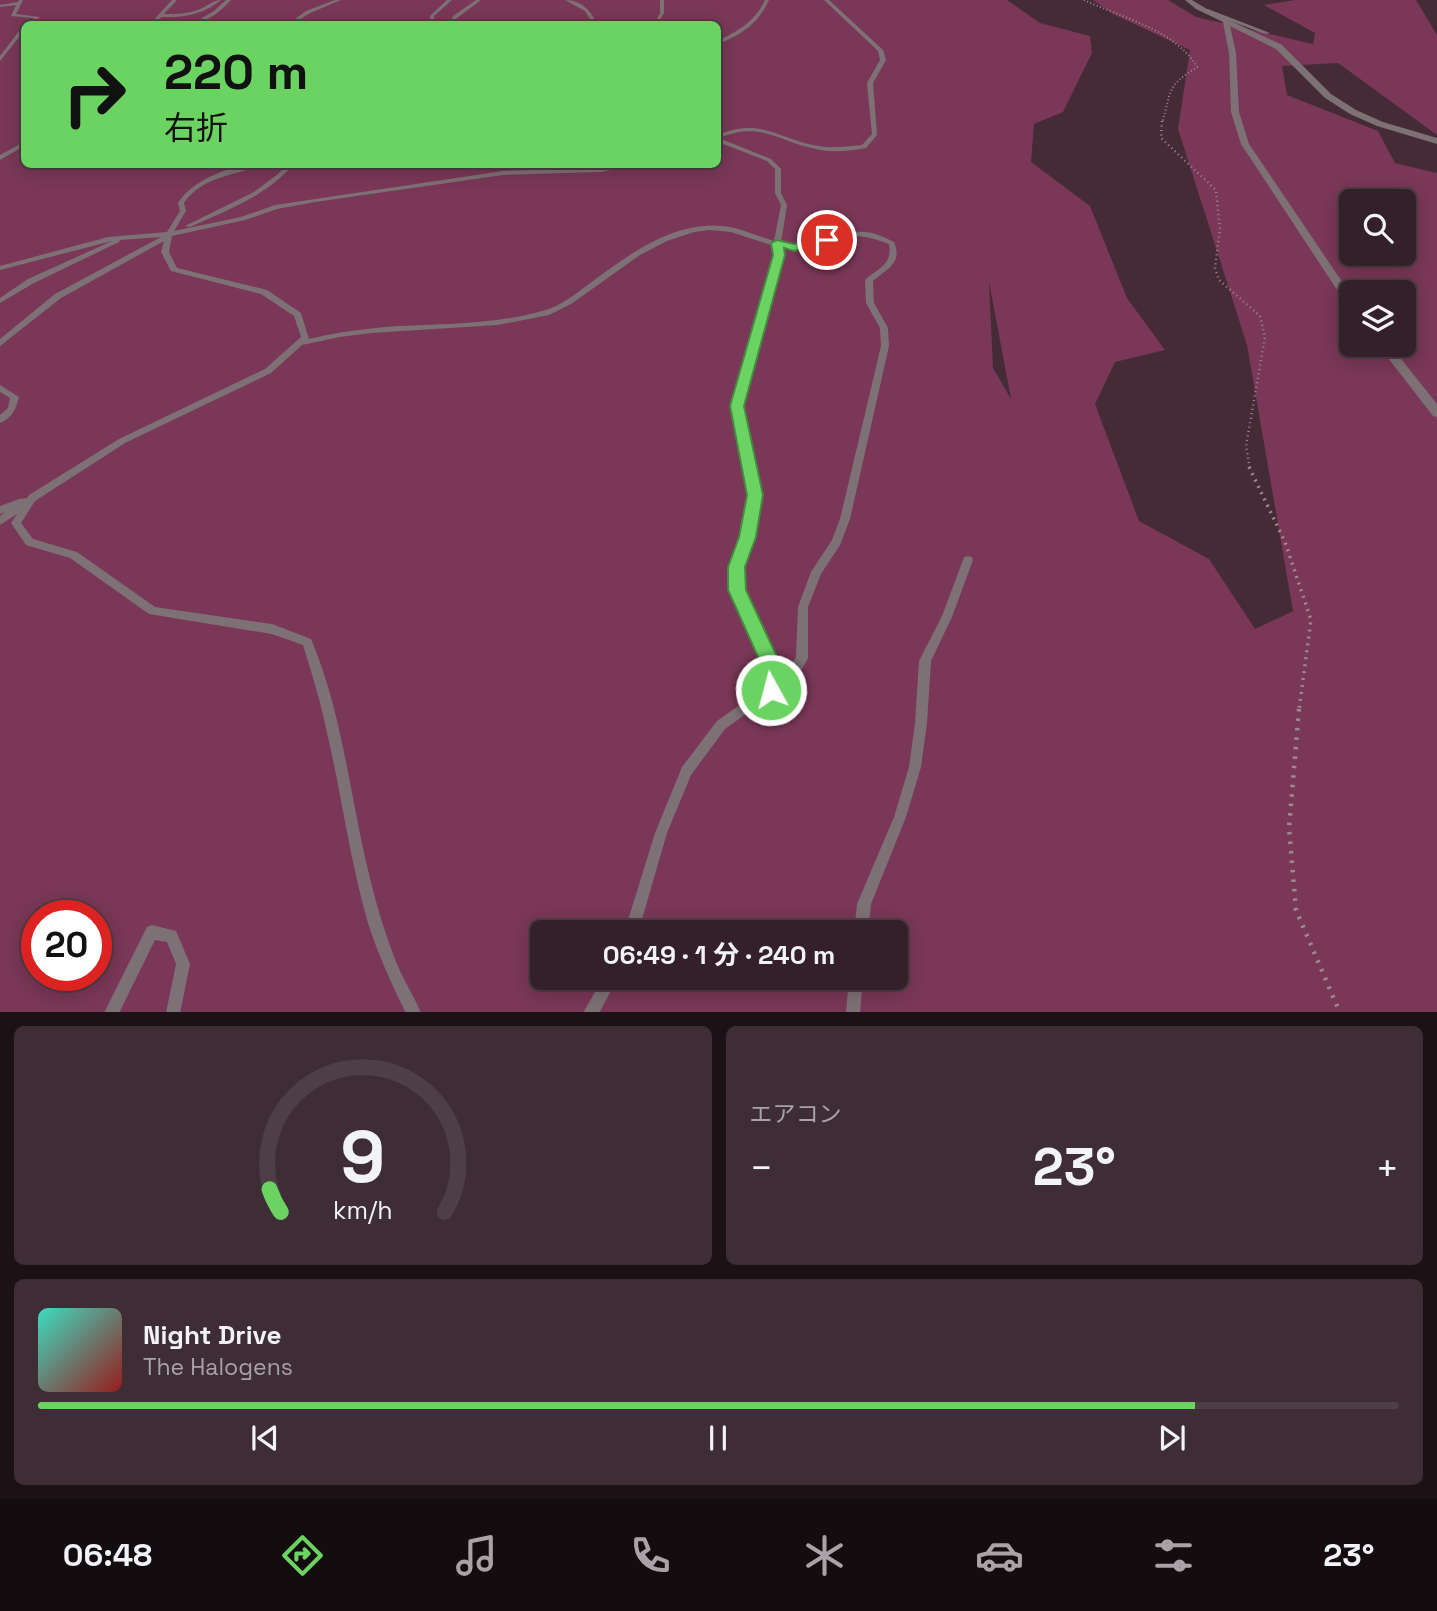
<!DOCTYPE html>
<html lang="ja">
<meta charset="utf-8">
<style>
body{margin:0;font-family:"Space Grotesk","Noto Sans JP",sans-serif;background:#3e2d34;color:#f1f3f6;height:100vh;display:flex;flex-direction:column;font-size:26px;white-space:nowrap}
*{box-sizing:border-box;margin:0}
p{font-size:23px;color:#a9a3a8}
.icon{flex:none;width:38px;height:38px;fill:none;stroke:currentColor;stroke-width:2;stroke-linecap:round;stroke-linejoin:round}
.map{position:relative;height:1012px;overflow:hidden}
.details{display:flex;flex-direction:column;gap:14px;padding:14px;background:#1c1216;flex:1}
.details>*{flex:none}
.banner{position:absolute;left:21px;top:21px;width:700px;height:147px;border-radius:10px;box-shadow:0 4px 18px #0003,0 0 0 2px #4e3e45;background:#6bd362;color:#111;overflow:hidden}
.controls{position:absolute;left:1339px;top:189px;display:grid;gap:14px}
.controls a{display:grid;place-items:center;width:77px;height:77px;border-radius:10px;background:#332028;box-shadow:0 4px 18px #0003,0 0 0 2px #4e3e45;font-size:35px}
.speed{position:absolute;left:21px;top:900px;display:flex;gap:14px;font-size:35px;font-weight:700;text-align:center}
.speed>*{display:grid;place-content:center;width:91px;height:91px;border-radius:50%;background:#332028;box-shadow:0 4px 18px #0003,0 0 0 2px #4e3e45;line-height:1}
.speed .limit{border:10px solid #d22;background:#fff;color:#111}
.pin{position:absolute;display:grid;place-items:center;width:60px;height:60px;color:#fff;margin:-30px;border:4px solid #fff;border-radius:50%;box-shadow:0 2px 7px #0007}
.me{position:absolute;width:77px;margin:-38px;rotate:353deg;stroke-linejoin:round;filter:drop-shadow(0 0 5px #0008)}
.turn{display:flex;align-items:center;gap:24px;height:147px;padding:0 28px;font-size:32px}
.turn .icon{width:91px;height:91px;stroke-width:2.5}
.turn b{display:block;font-size:49px;line-height:60px}
.big{font-size:52px;font-weight:700;line-height:1.1}
.details .card{flex:1;display:flex;flex-direction:column;justify-content:center;gap:10px;min-width:0;padding:0 24px;border-radius:10px;background:#3e2d34}
.details .dial{align-items:center;gap:0}
.dial svg{height:182px;overflow:visible;fill:none;stroke:#4e3e45;stroke-width:7;stroke-linecap:round;text-anchor:middle}
.dial text{fill:#f1f3f6;stroke:none}
.song{display:flex;align-items:center;gap:21px}
.cover{width:84px;height:84px;border-radius:10px;background:linear-gradient(135deg,hsl(170 70% 55%),hsl(0 70% 35%))}
.played{height:7px;border-radius:4px;background:linear-gradient(90deg,#6bd362 85%,#4e3e45 85%)}
.keys{display:flex;justify-content:space-around;direction:ltr}
.heat{display:flex;justify-content:space-between;align-items:center;font-size:38px;direction:ltr}
.details .tiles{flex:1;display:grid;gap:14px;grid-template-columns:1fr 1fr}
.card:last-child{grid-column:span 2}
.trip{position:absolute;left:530px;top:920px;width:378px;height:70px;border-radius:10px;background:#332028;box-shadow:0 4px 18px #0003,0 0 0 2px #4e3e45;font-weight:700;line-height:70px;text-align:center}
.dock{display:flex;height:112px;justify-content:space-around;align-items:center;background:#140d10;color:#a9a3a8}
.dock .icon{width:49px;height:49px}
.dock .current{color:#6bd362}
.dock b{font-size:32px;color:#f1f3f6}
.map>svg:first-child{display:block}
</style>
<div class="map">
<svg width="1437" height="1013" viewBox="0 0 1437 1013">
<rect width="100%" height="100%" fill="#442b36"/>
<path fill="#7a3757" fill-rule="evenodd" d="M0,0H1007L1040,23L1090,36L1092,53L1063,112L1034,124L1031,162L1090,206L1127,298L1165,350L1115,362L1095,404L1139,521L1209,559L1255,629L1293,611L1247,345L1178,129L1190,50L1113,14L1093,0H1168L1196,17L1313,44L1315,33L1264,5L1295,0H1416L1437,35V135L1338,63L1282,66L1287,95L1378,131L1395,163L1437,173V1012L0,1013ZM24,24H718V164H24ZM1351,201H1404V254H1351ZM989,282L1011,399L993,368ZM1351,292H1404V345H1351ZM37,915H96V975H37ZM542,933H896V978H542Z"/>
<g fill="none" stroke-linecap="round" stroke-linejoin="round">
<path stroke="#9d8991" stroke-width="2" stroke-dasharray="1 2.5" stroke-linecap="butt" d="M1084,0C1120,17 1176,30 1197,67C1166,87 1172,89 1162,123"/>
<path stroke="#9d8991" stroke-width="2.5" stroke-dasharray="1 3.5" stroke-linecap="butt" d="M1162,121L1161,138L1216,190L1220,229L1215,268L1219,280L1260,316L1265,337L1246,446L1250,469"/>
<path stroke="#9d8991" stroke-width="3.5" stroke-dasharray="2 5" stroke-linecap="butt" d="M1249,467L1285,542L1311,620L1299,710"/>
<path stroke="#9d8991" stroke-width="4.5" stroke-dasharray="2.5 7" stroke-linecap="butt" d="M1299,709L1289,828L1296,910L1340,1013"/>
<path fill="#7e7176" fill-rule="evenodd" d="M19,0H23L16,14L40,17L32,24H28L34,18L11,16L16,5L0,7V5L18,2Z
M172,0H177L164,14C177,14 188,14 200,9C208,6 213,0 221,0C204,14 184,18 162,17L154,24H150Z
M226,0H231C221,11 207,23 192,24L214,11Z
M335,0H341L310,13L293,24H288L306,11Z
M447,0H452L434,16L435,24H431L430,16Z
M476,0H481L457,18L453,24H449L453,16Z
M565,0C582,0 591,11 597,24H593L585,11Z
M660,0H664V13L658,24H654L660,13Z
M765,0H769C759,23 740,36 718,44V41C738,31 755,22 765,0Z
M824,0H829L883,50L886,60L873,83L877,135L866,148C850,151 832,153 816,149C776,141 763,121 719,138L771,159L781,169V193L787,205L781,243C794,245 807,245 820,242C834,238 847,230 863,232C874,232 884,237 894,242C903,263 887,269 873,281L874,303L888,328L889,346L850,519L840,545L821,574L808,607V658L806,662L797,677L725,729L691,775L667,833L638,933H624L655,833L682,767L717,721L765,687L762,659L732,590V567L743,537L750,495L733,406L775,255L774,246L731,232L709,230L694,232L667,241L640,255L571,304L549,315L497,325L371,333L340,337L302,345L271,373L125,443L35,501L21,523L33,539L77,552L155,607L272,624L311,639C343,714 350,799 370,878C377,907 386,937 397,964C404,981 414,996 421,1013H406C391,983 378,954 368,923C350,861 342,797 327,733C321,703 312,674 303,645L272,634L149,614L70,558L26,545L11,523L17,514L0,525V516L5,512L0,514V506L19,499L27,498L29,495L119,439L265,369L301,337L294,316L261,294L171,271L161,252L164,241L61,298L0,346V339L55,294L161,237L120,240L119,242L34,283L0,303V298L28,279L112,241L0,270V266L108,237L167,232L180,211L178,203C194,178 234,164 263,164C236,176 202,176 184,203L186,211L174,231L241,217L275,205L503,171L601,168L623,164H641L601,172L503,175L315,202L277,209L245,220L172,236L169,252L177,268L267,290L301,313L309,339C338,332 368,328 399,326C447,324 496,324 542,311C563,306 580,290 597,278C632,252 676,221 723,226C741,228 757,236 774,241L781,205L775,193V169L767,161L718,142V135C761,117 778,139 818,146C833,149 848,146 862,145L872,134L867,83L880,60L878,51ZM852,236C866,236 876,239 889,244C893,265 878,268 865,280L866,303L880,328L881,346L840,519L832,540L811,572L798,607L796,657L789,669L776,679L774,659L742,590V567L753,537L760,495L741,406L783,255L781,247C807,252 827,242 852,236Z
M1204,9H1208L1270,33L1265,34L1204,11Z
M22,27H24V31L0,61V56Z
M718,53L721,55L723,64L721,80L718,82Z
M24,142V146L0,160V155Z
M287,164H294C266,196 228,210 190,227L185,226L254,192L278,174Z
M0,385L19,397C16,409 12,418 0,423V415L8,408L10,398L0,392Z
M968,556L972,557L973,560L952,617L931,661L927,723L921,767L906,817L871,904L868,933H854L857,904L894,817L909,767L915,723L919,661L942,616L963,560L964,557Z
M152,925L176,931L190,964L180,1013H166L176,964L167,942L155,940L119,1013H104L147,927Z
M603,978H618L599,1013H583Z
M849,978H863L860,1013H846Z"/>
<path fill="#7e7176" fill-rule="evenodd" d="M1185,0H1192L1212,12L1282,45L1331,94L1356,110L1383,122L1437,138V144L1377,126L1350,114L1325,98L1276,49L1230,26L1236,53L1239,112L1249,144L1351,295V306L1347,305L1241,144L1231,112L1229,53L1223,22L1196,9Z
M1378,345H1390L1437,404V417L1433,416Z"/>
</g>
<path fill="#6bd362" stroke="#468940" stroke-width="2" d="M827,237L831,238V243L794,251L784,248L785,255L744,406L763,495L756,537L745,567L746,590L778,659L780,690L778,696L771,698L764,696L759,659L728,590V567L739,537L747,495L730,406L773,255L771,243L777,240L794,244Z"/>
</svg>
<div class="controls">
<a><svg class="icon" aria-label="search" viewBox="0 0 24 24"><circle cx="10" cy="10" r="6"/><path d="M15 15l6 6"/></svg></a>
<a><svg class="icon" aria-label="layers" viewBox="0 0 24 24"><path d="M12 4l9 5-9 5-9-5zM3 14l9 5 9-5"/></svg></a>
</div>
<div class="speed"><div class="limit">20</div></div>
<div class="pin" style="left:827px;top:240px;background:#d93025"><svg class="icon" aria-label="arrive" viewBox="0 0 24 24"><path d="M6 21V4h12l-3 4 3 4H6"/></svg></div>
<svg class="me" style="left:771px;top:690px" viewBox="-20 -20 40 40"><circle r="17" fill="#6bd362" stroke="#fff" stroke-width="3"/><path d="M0-11L8 9 0 5-8 9z" fill="#fff"/></svg>
<div class="trip">06:49 · 1 分 · 240 m</div>
<div class="banner">
<div class="turn"><svg class="icon" aria-label="right" viewBox="0 0 24 24"><path d="M7 20v-9h11M14 6l5 5-5 5"/></svg><div><b>220 m</b>右折</div></div>
</div>
</div>
<section class="details">
<div class="tiles">
<div class="card dial"><svg viewBox="0 0 100 80">
<path d="M14 69A42 42 0 1 1 86 69"/>
<path d="M14 69A42 42 0 0 1 9 59" stroke="#6bd362"/>
<text x="50" y="56" font-size="32" font-weight="700">9</text>
<text x="50" y="72" font-size="11">km/h</text>
</svg></div>
<div class="card"><p>エアコン</p>
<div class="heat"><a>−</a><b class="big">23°</b><a>+</a></div>
</div>
<div class="card">
<div class="song"><i class="cover"></i><div><b>Night Drive</b><p>The Halogens</p></div></div>
<div class="played"></div>
<div class="keys"><svg class="icon" aria-label="previous" viewBox="0 0 24 24"><path d="M18 5L8 12l10 7zM5 5v14"/></svg><svg class="icon" aria-label="pause" viewBox="0 0 24 24"><path d="M8 5v14M16 5v14"/></svg><svg class="icon" aria-label="next" viewBox="0 0 24 24"><path d="M6 5l10 7-10 7zM19 5v14"/></svg></div>
</div>
</div>
</section>
<nav class="dock">
<b>06:48</b>
<svg class="icon current" aria-label="directions" viewBox="0 0 24 24"><path d="M12 3l9 9-9 9-9-9zM9 14v-3h6M13 9l2 2-2 2"/></svg>
<svg class="icon" aria-label="music" viewBox="0 0 24 24"><path d="M9 18V5l10-2v13"/><circle cx="6" cy="18" r="3"/><circle cx="16" cy="16" r="3"/></svg>
<svg class="icon" aria-label="phone" viewBox="0 0 24 24"><path d="M5 4h4l2 5-3 2q2 4 5 5l2-3 5 2v4C11 20 4 13 5 4z"/></svg>
<svg class="icon" aria-label="climate" viewBox="0 0 24 24"><path d="M12 3v18M4 7l16 10M4 17L20 7"/></svg>
<svg class="icon" aria-label="car" viewBox="0 0 24 24"><path d="M5 17H2v-5l4-1 3-4h7l3 4 3 1v5h-3M9 17h6M6 11h13"/><circle cx="7" cy="17" r="2"/><circle cx="17" cy="17" r="2"/></svg>
<svg class="icon" aria-label="filters" viewBox="0 0 24 24"><path d="M4 7h16M4 17h16"/><circle cx="9" cy="7" r="2"/><circle cx="15" cy="17" r="2"/></svg>
<b>23°</b>
</nav>
